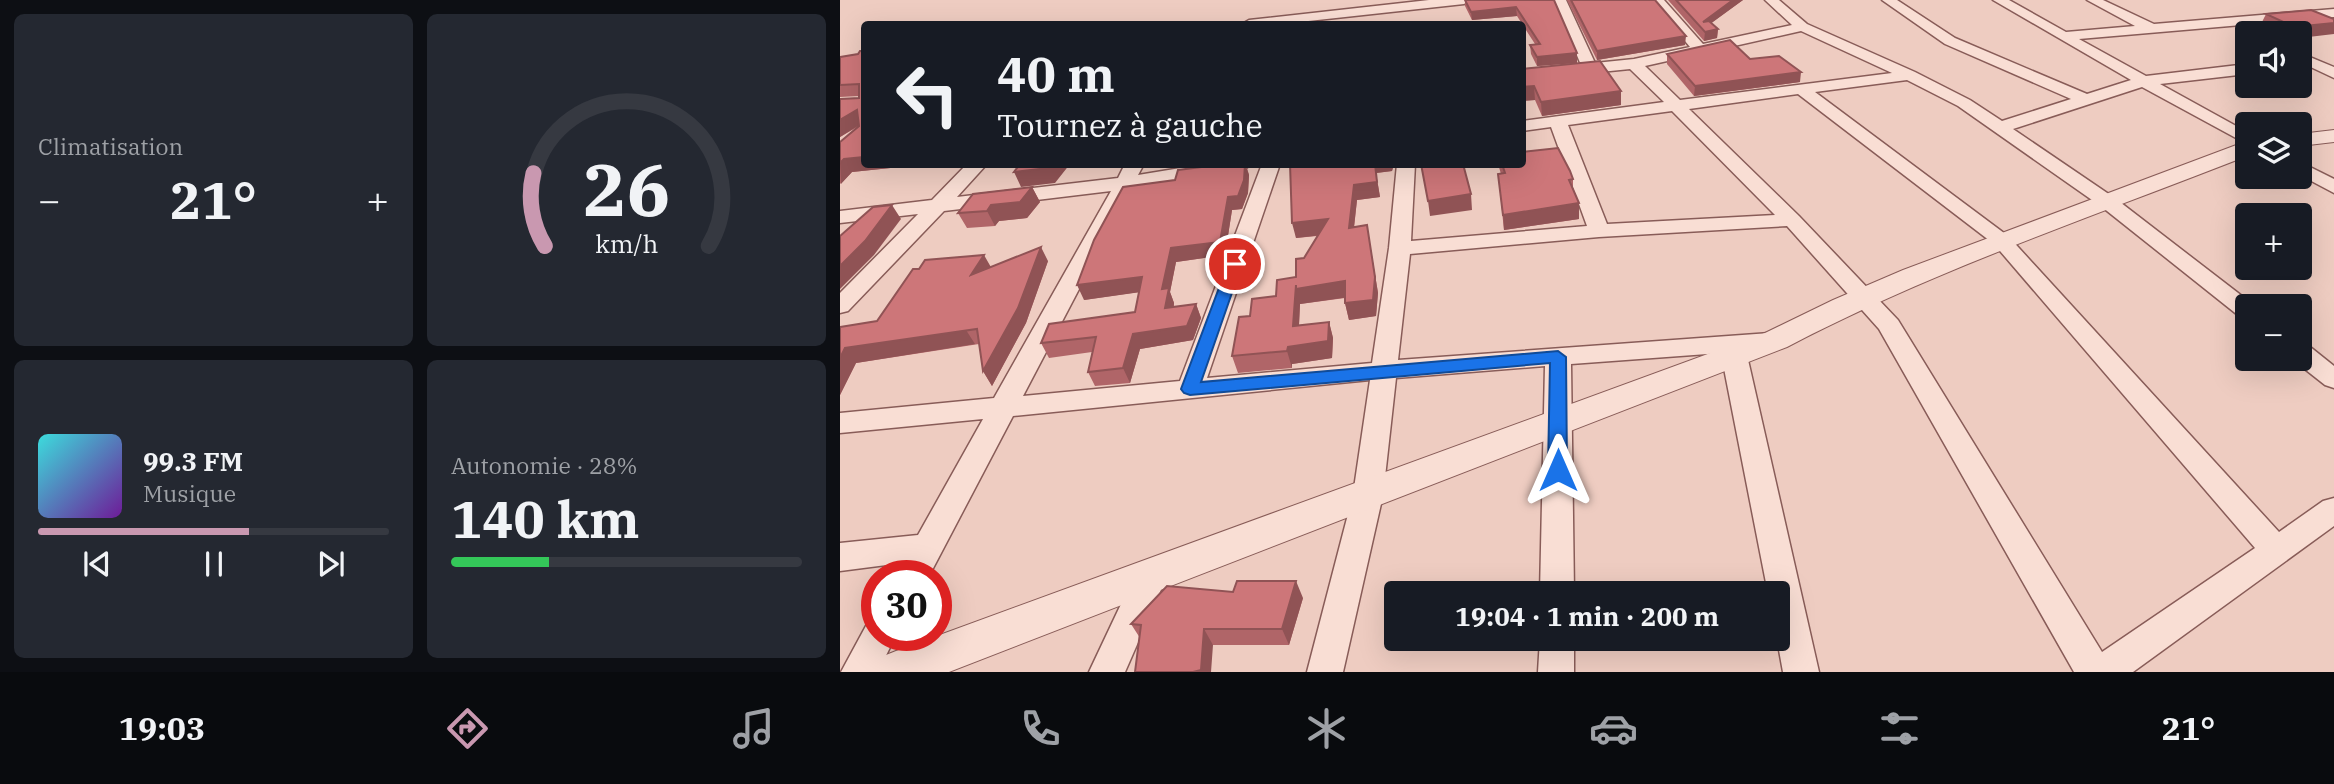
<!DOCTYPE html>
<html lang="fr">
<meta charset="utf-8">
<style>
body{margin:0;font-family:"IBM Plex Serif",serif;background:#242831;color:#f1f3f6;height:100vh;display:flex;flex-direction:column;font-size:26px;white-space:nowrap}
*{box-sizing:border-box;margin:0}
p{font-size:23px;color:#9ea1a6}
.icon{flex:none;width:38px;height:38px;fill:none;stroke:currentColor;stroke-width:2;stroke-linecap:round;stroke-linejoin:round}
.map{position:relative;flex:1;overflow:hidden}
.sheet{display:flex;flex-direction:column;gap:14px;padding:14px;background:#0d0f14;width:840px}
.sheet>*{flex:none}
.guide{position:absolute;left:21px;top:21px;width:665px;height:147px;border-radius:7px;box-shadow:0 7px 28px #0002;background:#171b24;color:#f1f3f6;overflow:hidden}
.controls{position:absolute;left:1395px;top:21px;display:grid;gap:14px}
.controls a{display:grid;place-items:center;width:77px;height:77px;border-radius:7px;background:#171b24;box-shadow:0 7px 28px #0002;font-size:35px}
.speed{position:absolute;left:21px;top:560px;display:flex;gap:14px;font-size:35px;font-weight:700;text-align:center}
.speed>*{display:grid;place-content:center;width:91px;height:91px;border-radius:50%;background:#171b24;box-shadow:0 7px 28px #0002;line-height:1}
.speed .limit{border:10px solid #d22;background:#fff;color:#111}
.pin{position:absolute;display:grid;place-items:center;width:60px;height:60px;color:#fff;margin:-30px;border:4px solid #fff;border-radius:50%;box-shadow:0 2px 7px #0007}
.me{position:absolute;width:77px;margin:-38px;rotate:0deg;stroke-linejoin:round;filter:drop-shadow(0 0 5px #0008)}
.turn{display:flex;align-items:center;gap:24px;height:147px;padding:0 21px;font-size:32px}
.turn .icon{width:91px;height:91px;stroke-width:2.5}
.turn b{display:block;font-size:49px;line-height:60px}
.big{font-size:52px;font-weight:800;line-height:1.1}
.sheet .tile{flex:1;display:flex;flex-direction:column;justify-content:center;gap:10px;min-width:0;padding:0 24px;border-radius:10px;background:#242831}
.sheet .dial{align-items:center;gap:0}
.dial svg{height:182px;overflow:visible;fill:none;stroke:#363941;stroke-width:7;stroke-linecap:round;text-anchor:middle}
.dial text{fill:#f1f3f6;stroke:none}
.song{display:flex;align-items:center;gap:21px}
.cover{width:84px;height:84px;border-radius:10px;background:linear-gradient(135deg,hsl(180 70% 55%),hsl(280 70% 35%))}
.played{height:7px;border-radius:4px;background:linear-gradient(90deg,#c998b0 60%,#363941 60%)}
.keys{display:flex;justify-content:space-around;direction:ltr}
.heat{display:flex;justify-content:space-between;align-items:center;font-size:38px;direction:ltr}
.charge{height:10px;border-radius:5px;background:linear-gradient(90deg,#34c759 28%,#363941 0)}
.sheet .tiles{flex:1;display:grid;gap:14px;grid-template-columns:repeat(2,1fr)}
.trip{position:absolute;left:544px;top:581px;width:406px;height:70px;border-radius:7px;background:#171b24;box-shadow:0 7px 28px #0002;font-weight:800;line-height:70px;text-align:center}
.menu{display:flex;height:112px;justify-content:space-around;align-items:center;background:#090b0e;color:#9ea1a6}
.menu .icon{width:49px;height:49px}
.menu .active{color:#c998b0}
.menu b{font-size:32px;color:#f1f3f6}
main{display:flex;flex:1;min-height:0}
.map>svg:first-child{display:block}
</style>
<main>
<section class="sheet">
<div class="tiles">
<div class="tile"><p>Climatisation</p>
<div class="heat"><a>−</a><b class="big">21°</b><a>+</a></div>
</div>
<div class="tile dial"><svg viewBox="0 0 100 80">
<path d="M14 69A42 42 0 1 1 86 69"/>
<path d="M14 69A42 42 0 0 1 9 37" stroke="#c998b0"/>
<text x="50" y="56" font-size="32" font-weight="700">26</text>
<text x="50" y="72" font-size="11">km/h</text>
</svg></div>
<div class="tile">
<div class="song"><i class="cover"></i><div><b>99.3 FM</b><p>Musique</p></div></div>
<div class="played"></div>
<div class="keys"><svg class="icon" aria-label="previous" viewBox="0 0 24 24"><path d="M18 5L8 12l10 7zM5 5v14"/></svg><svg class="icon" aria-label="pause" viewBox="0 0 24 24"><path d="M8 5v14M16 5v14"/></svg><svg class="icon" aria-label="next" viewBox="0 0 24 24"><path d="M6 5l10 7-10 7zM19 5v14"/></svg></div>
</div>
<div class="tile"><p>Autonomie · 28%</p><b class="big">140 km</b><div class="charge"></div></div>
</div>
</section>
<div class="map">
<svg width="1494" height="672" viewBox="0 0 1494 672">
<rect width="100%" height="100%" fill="#eeccc1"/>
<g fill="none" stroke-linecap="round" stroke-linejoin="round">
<g stroke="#885c58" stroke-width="3">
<path id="minor" d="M589,0H630L624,4L441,24H402L409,20Z
M714,0H726L755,63L794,59L850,47L811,0H824L863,44L952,25L925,0H939L967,24L1075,72L1130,100L1162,121L1231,99L1105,44L1042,0H1057L1115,38L1247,94L1291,80L1153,0H1169L1226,32L1295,26L1247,0H1263L1314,24L1494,9V17L1239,39L1306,76L1407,64V74L1320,84L1407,132V144L1302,87L1173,129L1276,199L1415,306H1407V318L1399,316L1262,207L1118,106L1067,80L975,92L1168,236L1439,532L1483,501L1494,498V526L1293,672H1234L1039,329L947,226L759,237L570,254L558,360L930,333L939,335L942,341L939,347L906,351L979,672H943L937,639L938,593H928L881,353L731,364L734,593H700L705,366L556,378L543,495L503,672H467L513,495L530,380L173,416L89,576H56L62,563L0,571V543L78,535L143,419L0,433V413L154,398L271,191L104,211L8,311L0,313V293L78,214L0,223V211L92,200L127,164H147L117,197L278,178L285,164H304L298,175L365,164H412L403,170L292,188L183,396L340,381L422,164H440L367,378L532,363L549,248L557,164H575L571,241L747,226L711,127L682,131V121L824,102L790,69L682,80V70L741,65ZM961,31L1052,73L840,100L805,66ZM958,94L1154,244L1415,548L1262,652L1058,320L959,216L849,109ZM832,111L935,215L767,224L728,125Z
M1460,53L1494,67V78L1460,62Z
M1460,162L1494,179V193L1460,175Z
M1460,344L1469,346L1494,366V388L1485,385L1452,359H1460Z
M311,562L323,566L327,576L285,672H249L299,566Z
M37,620V635H56L38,672H1L27,624Z
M700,639H734V672H698Z"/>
</g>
<g stroke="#885c58" stroke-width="2">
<path id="tertiary" d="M1494,130V142L1460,146V134Z
M1407,141V156C1252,217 1094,270 947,347L109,672H34L41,657L56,651L925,333L993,300L1063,270Z"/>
</g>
<use href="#minor" fill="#f9ded4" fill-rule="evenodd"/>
<use href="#tertiary" fill="#f9ded4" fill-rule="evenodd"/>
</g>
<path fill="#b06568" d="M625,0H714L737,63L697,66L691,54L690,45L695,44L677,16L632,20L625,6Z
M727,0H815L845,45L757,60Z
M828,0H903L871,23L878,29L877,38L864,41Z
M1426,14L1494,19L1460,33H1435L1420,26Z
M18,54L60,167L12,172L0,184V142L19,126L0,137V99L19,98V96L0,97V57Z
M827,54L910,59L960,82L854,96L827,64Z
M682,69L781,91V105L702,116L695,100L682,101Z
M385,164H406L409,175L408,193L402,209L392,210L385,255L336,262L330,292L334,303V307L356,304L361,318L353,340L300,349L290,383L255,386L248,372L252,352L209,358L201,343L295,312L299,292L244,300Z
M450,164H554L552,171L536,173L540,197L517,200L514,228L527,225L538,293L536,316L509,320L505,303V298L460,304L459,326L489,322L493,338L492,358L452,364V368L398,373L392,356L410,316L436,296L456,277L464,258L477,236L456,238Z
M658,164H682L733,179V188L739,219L664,230L658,174H661Z
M192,187L200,202L187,218L159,221L155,226L127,228L118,213Z
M208,261L186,323L152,386L143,371L139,344L16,363L0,395V327L37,321L151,267Z
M463,598L449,645H373L300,638L291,624Z"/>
<path fill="#905355" d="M893,0H903L862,30L863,22Z
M676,7L677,16L632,20L631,12Z
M1494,23V34L1460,38V33H1450L1454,27Z
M878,29L877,38L864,41L865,32Z
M846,36L845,45L757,60V51Z
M737,53V63L697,66V57Z
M961,72L960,82L854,96L855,86Z
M694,86L695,100L682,101V87Z
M781,91V105L702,116L701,102Z
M17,110L24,122L0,137V120Z
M24,157V164H63L60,167L12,172L1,184L0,163L4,159Z
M211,164H230L215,183L181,187L174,172Z
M325,164H337L336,166L326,168Z
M405,164L409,175L408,193L402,209L392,210L385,255L336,262L330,292L334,303L331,323L325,308L322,289L331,248Z
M535,164H554L552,171L536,173L540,197L517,200L512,244L509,228L514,185Z
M192,187L200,202L187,218L159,221L155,226L147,211L151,205Z
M631,194L632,210L590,216L588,201Z
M739,203V219L664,230L663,215Z
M52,205L61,219L34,255L0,289V266Z
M488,219L491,234L456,238L452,223Z
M527,225L538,293L536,316L509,320L505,303Z
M201,247L208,261L186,323L152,386L143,371Z
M144,255L152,269L131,275Z
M302,277L308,291L244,300L237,285Z
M505,281L509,297L460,304L458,343L453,326L456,285Z
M356,304L361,318L353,340L300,349L290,383L283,368L293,334Z
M489,322L493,338L492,358L452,364V368L447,351L448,347Z
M126,330L135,344L16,363L0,395V358L5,348Z
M456,581L463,598L449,645L442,629Z
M364,629L373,645L371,672H353Z"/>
<path fill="#cd7679" stroke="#905355" stroke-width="2" d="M625,0H714L737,53L697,57L690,45L700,44L676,7L631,12Z
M731,0H815L846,36L757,51Z
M836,0H893L863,22L869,21L878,29L865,32Z
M1471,10L1494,19V23L1454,27L1426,14Z
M890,40L910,59L939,56L961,72L855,86L827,54Z
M20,51H24V157L4,159L0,163V142L19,126L17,110L0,120V99L19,98V84L0,85V57L18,54Z
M760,61L781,91L701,102L694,86L682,87V69Z
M718,148L730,171L733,179L729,180L739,203L663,215L658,174L665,173L662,164H682V152Z
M180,164H211L208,168L174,172Z
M385,164H405L404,180L398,196L388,197L380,242L331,248L322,289L329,288L325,308L356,304L347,326L293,334L283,368L248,372L256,337L201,343L209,324L295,312L302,277L237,285L254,240L283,187L335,180L338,170Z
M450,164H535L537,182L514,185L509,228L527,225L535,277L533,300L505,303V281L456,289V285L453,326L489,322L488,341L448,347L447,351L392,356L399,317L410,316L412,299L436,296L437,280L456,277V259L464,258L488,219L452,223Z
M581,164H623L631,194L588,201Z
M192,187L180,202L151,205L147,211L118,213L133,194Z
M52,205L25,241L0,266V236L33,207Z
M201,247L178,308L143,371L137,329L5,348L0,358V327L37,321L73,269H79L85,260L144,255L131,275Z
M397,581H456L442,629H364L361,670L353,672H295L301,625L291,624L327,586L393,592Z"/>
<path fill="#1a73e8" stroke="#114b97" stroke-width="2" d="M395,260L402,264L361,382L718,351L726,357L727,470L724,475L718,477L711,475L708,470L710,363L350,395L344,393L341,389L388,264Z"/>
</svg>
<div class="controls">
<a><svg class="icon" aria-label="sound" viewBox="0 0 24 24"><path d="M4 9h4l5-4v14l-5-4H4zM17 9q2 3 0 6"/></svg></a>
<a><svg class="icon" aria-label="layers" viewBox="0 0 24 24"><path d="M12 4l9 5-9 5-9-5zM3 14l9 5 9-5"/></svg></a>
<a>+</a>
<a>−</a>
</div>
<div class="speed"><div class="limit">30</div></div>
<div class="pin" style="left:395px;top:264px;background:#d93025"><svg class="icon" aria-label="arrive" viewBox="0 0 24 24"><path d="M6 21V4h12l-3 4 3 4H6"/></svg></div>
<svg class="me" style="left:718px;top:470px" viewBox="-20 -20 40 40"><path d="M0-17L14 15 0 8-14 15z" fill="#1a73e8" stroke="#fff" stroke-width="4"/></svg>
<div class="trip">19:04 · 1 min · 200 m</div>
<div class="guide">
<div class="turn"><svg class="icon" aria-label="left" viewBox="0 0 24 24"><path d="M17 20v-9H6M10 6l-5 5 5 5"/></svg><div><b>40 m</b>Tournez à gauche</div></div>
</div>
</div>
</main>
<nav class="menu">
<b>19:03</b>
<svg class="icon active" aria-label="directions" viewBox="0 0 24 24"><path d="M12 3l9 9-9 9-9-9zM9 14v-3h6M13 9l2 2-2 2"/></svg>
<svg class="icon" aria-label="music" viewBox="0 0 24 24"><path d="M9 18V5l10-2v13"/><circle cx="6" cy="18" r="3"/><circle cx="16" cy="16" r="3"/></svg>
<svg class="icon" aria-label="phone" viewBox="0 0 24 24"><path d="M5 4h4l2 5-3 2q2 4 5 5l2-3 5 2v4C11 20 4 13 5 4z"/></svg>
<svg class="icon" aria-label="climate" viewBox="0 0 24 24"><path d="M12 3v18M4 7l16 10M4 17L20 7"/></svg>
<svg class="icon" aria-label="car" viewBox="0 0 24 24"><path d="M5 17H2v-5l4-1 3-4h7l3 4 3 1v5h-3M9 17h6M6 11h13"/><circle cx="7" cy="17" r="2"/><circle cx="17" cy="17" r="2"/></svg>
<svg class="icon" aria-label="filters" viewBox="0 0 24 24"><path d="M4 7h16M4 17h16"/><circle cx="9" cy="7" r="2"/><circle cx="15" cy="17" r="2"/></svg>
<b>21°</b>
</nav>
